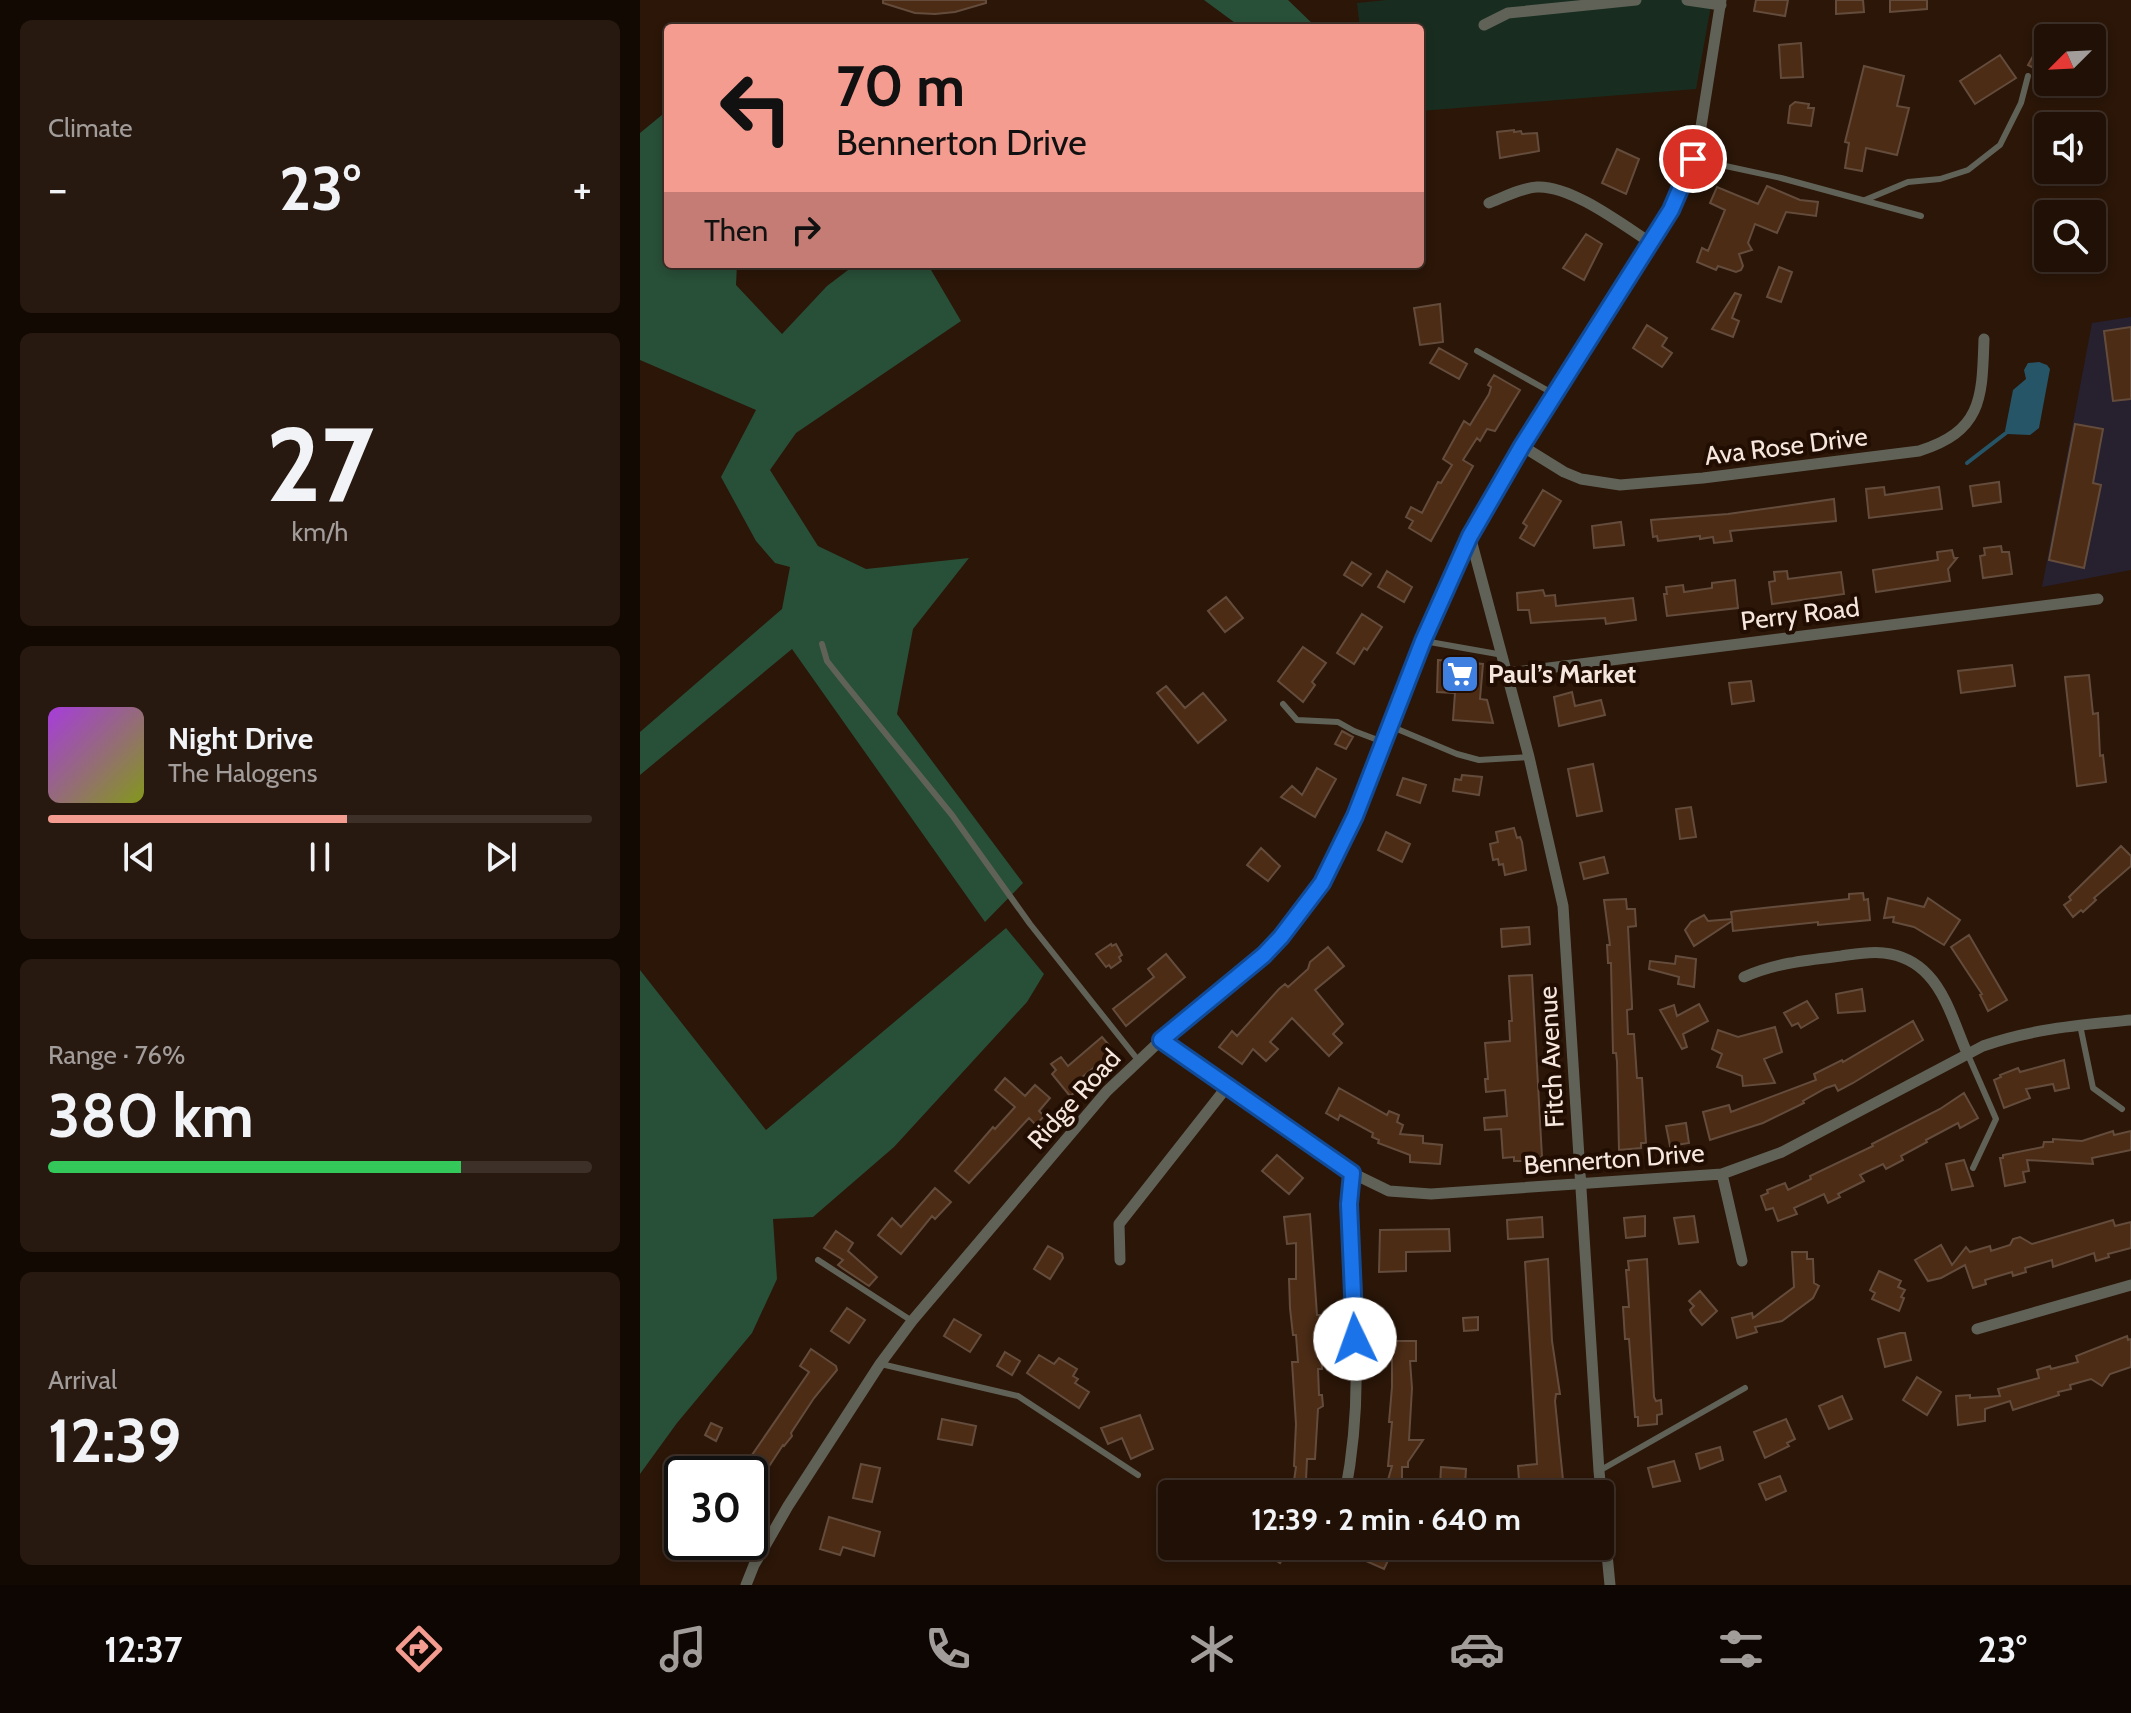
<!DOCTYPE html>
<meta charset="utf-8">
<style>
body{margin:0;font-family:Cabin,sans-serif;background:#281910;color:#f1f3f6;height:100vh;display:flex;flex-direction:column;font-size:30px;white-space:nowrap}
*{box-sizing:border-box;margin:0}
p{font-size:26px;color:#a29d9b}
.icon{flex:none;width:44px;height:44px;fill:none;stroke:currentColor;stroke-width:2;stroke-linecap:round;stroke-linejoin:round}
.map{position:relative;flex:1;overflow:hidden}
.panel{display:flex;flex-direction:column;gap:20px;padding:20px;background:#120903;width:640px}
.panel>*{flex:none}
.guide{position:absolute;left:24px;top:24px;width:760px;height:244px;border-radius:8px;box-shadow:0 4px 12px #0003,0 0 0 2px #3d3028;background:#f59c91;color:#111;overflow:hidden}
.needle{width:52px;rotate:246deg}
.controls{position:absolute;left:1394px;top:24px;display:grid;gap:16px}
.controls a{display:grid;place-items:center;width:72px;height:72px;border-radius:8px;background:#201006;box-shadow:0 4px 12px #0003,0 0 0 2px #3d3028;font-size:40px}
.speed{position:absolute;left:24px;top:1456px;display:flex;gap:16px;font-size:40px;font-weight:700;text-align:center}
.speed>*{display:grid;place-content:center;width:104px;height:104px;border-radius:50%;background:#201006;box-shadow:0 4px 12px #0003,0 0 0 2px #3d3028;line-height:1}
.speed .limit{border:4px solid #111;border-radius:12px;background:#fff;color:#111}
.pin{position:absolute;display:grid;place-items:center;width:68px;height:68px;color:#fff;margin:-34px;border:4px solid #fff;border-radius:50%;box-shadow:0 2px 8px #0007}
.me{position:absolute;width:88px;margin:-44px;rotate:357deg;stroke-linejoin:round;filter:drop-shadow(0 0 6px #0008)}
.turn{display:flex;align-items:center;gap:28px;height:168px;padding:0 40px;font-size:36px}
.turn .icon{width:104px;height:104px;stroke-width:2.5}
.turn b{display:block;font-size:56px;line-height:68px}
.then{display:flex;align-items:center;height:76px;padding:0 40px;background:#0003;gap:16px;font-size:30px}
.big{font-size:60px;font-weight:800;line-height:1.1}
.panel .widget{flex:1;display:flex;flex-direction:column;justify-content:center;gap:12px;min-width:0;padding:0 28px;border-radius:12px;background:#281910}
.panel .dial{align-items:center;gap:0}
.dial b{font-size:104px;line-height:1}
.song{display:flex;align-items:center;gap:24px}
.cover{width:96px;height:96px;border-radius:12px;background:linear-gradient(135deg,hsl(280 70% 55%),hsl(70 70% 35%))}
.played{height:8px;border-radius:4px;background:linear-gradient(90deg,#f59c91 55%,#3d3028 55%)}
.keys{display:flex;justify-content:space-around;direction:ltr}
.heat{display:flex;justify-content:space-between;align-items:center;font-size:44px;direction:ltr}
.charge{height:12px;border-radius:6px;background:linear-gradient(90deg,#34c759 76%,#3d3028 0)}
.trip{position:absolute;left:518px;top:1480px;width:456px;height:80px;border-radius:8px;background:#201006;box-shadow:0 4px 12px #0003,0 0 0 2px #3d3028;font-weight:800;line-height:80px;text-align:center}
.tabs{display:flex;height:128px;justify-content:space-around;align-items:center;background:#0d0602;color:#a29d9b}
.tabs .icon{width:56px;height:56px}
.tabs .active{color:#f59c91}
.tabs b{font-size:36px;color:#f1f3f6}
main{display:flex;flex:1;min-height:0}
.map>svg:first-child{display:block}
</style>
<main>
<section class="panel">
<div class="widget"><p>Climate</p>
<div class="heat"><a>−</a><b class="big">23°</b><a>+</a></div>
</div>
<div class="widget dial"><b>27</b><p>km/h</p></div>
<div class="widget">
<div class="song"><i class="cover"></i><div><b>Night Drive</b><p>The Halogens</p></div></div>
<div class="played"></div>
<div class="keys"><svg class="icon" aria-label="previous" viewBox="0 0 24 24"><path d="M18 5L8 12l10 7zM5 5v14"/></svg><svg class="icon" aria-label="pause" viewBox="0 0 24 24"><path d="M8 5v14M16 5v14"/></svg><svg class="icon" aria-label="next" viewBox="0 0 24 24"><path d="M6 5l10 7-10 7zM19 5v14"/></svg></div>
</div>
<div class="widget"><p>Range · 76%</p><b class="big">380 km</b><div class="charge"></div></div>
<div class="widget"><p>Arrival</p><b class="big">12:39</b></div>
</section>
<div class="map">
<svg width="1491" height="1585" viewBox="0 0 1491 1585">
<rect width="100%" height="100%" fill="#2b1608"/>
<path fill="#27202f" d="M1491,317V570L1402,587L1452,323Z"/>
<path fill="#182d20" d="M746,0H1072L1056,89L780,111V28H720L717,3Z"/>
<path fill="#284f38" d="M564,0H648L677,28H602Z
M28,110V264H97L96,285L142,334L187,286L216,264H280L291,270L321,321L156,433L130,470L178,546L226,569L329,558L273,629L257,714L383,883L345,922L152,649L0,775V732L142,609L150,567L135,563L116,541L81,477L116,410L0,360V133Z
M366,928L404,974L387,1002L254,1147L173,1217L133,1219L137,1279L112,1333L37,1423L0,1474V970L126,1130Z"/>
<path fill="#265567" d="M1399,362L1407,365L1410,369L1399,428L1390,435L1367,434L1365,431L1373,390L1386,379L1384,370L1388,363Z"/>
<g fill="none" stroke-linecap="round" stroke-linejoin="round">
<path stroke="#265567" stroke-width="4" d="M1327,463L1366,433"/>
</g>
<path fill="#4c2c15" stroke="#644c3c" stroke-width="2" d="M243,0H346V3L315,12L295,14L275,13L243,3Z
M1116,0H1148L1145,16L1114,11Z
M1196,0H1223L1224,12L1196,14Z
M1250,0H1287V9L1250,12Z
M1161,43L1163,77L1141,78L1139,45Z
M1398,47L1408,53V63L1403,73L1388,65Z
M1360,55L1376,78L1335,104L1320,81Z
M1224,66L1264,76L1257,106L1269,108L1257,155L1226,148L1222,171L1205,168L1209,143L1205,142Z
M1155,102L1169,104L1168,108H1174L1171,126L1148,123L1150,106Z
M874,130V132L881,131L882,134L897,133L899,151L860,158L857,132Z
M977,149L999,159L986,194L962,183Z
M1127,186L1160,200L1178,202L1176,216L1146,212L1137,233L1115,224L1108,243L1112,250L1099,254L1103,266L1101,270L1096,272L1078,266L1076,270L1057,262L1062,248L1068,251L1085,210L1070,203L1077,187L1118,204Z
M946,234L962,244L944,280L923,268Z
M1139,267L1152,272L1141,302L1127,297Z
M1095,293L1101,295L1092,318L1099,321L1093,337L1072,329Z
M800,304L803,342L780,345L774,308Z
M1007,325L1027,338L1022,346L1032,353L1022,367L993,348Z
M1491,327V399L1473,401L1464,331Z
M799,348L827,364L819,379L790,363Z
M854,375L880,390L855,431L847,429L840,441L837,438L823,460L833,466L791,541L769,528L773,521L766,517L771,507L782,513L798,482L801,483L812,465L803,459L824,421L830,425L849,394L851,387L848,385Z
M1435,424L1463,429L1453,483L1461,485L1444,568L1409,560Z
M1359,482L1361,502L1333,506L1330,486Z
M1244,487L1245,495L1299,487L1302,509L1229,518L1226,489Z
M903,490L921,501L894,546L880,538L887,526L883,523Z
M1194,499L1196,521L1090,531L1092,541L1074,543L1073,537L1060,539V536L1018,541L1017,536L1013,537L1011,520L1088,514Z
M981,522L984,545L954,548L952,526Z
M1361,546L1362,552H1369L1372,574L1343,578L1340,556L1345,555L1344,548Z
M1312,550L1314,558H1317L1308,569L1310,581L1236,592L1233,570L1298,560L1297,552Z
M712,562L731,574L722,586L704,575Z
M747,571L772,587L764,602L738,587Z
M1147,571L1148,579L1201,572L1204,594L1132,604L1129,582L1135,581L1134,572Z
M1095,580L1098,608L1027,616L1024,594H1027L1026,587L1043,585L1044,592L1072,588V583Z
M903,590L905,596L915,595L916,606L993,598L996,620L966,624L965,618L891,623L889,610H878L877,593Z
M586,597L603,618L585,632L568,611Z
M722,614L742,627L727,650L724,648L714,664L697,653Z
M663,647L686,663L672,682L675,685L663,702L638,681Z
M798,660L843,664L840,699L847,700L853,723L813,720L815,693L797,692Z
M1372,665L1375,686L1321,693L1318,671Z
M1449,675L1453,714L1458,713L1460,756L1463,755L1466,782L1437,786L1425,677Z
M1111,681L1114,701L1092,704L1089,683Z
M526,686L545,708L563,693L586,720L558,743L517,693Z
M932,692L935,706L961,700L965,715L919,726L914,697Z
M702,731L713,737L706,749L695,744Z
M953,764L962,811L937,816L928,769Z
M677,768L696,779L675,817L641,797L652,786L662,795Z
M822,775L842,777L839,795L813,791L815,779L821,780Z
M763,778L786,785L780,803L757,795Z
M1051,807L1056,837L1040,839L1036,809Z
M874,828L877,838L880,837L882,842L886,870L865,875L863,864L859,865L858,859L853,860L850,844L858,842L856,832Z
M746,832L770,844L762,862L738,850Z
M1481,846L1491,856V866L1454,898L1456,900L1443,912L1441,910L1433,917L1424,905L1431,900L1429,897Z
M621,848L640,866L628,881L607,865Z
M964,857L968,873L944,879L940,863Z
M1223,893L1224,900L1228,899L1230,920L1178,925V922L1093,931L1092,921L1054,946L1045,930L1051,922L1064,915L1068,921L1092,919L1091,912L1096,911L1209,899V894Z
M1248,898L1284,907L1288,898L1320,920L1304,945L1274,927L1253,922L1254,917L1244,918Z
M986,899L987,909H995L996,926L988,927L992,1005V1009L987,1010L988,1034H994L997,1078H1002L1006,1143H1001V1148L979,1150L977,1062L976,1053H973L971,963H968L967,945H970L964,900Z
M889,927L890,944L862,947L861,929Z
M1329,935L1367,1000L1348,1011L1340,995L1342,994L1311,947Z
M471,944L472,946L476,944L482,955L479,957L481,961L471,968L469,965L466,967L456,954Z
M688,947L704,966L675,990L703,1024L693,1034L702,1043L689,1056L652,1018L630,1042L638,1049L626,1061L613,1049L602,1064L579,1047L592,1031L597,1036L639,989L645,984L648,987L668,969L670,962Z
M526,954L545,977L486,1026L473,1009L514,977L508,969Z
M1036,956L1056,959L1054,987L1038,984L1039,977L1009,969L1010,961L1035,964Z
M892,975L902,1157L894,1158V1161H874V1157L863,1158L861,1129L845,1130L844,1118L867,1116L865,1090L846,1092L845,1079H848L845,1043L870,1041L869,1021H872L869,976Z
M1222,989L1225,1011L1198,1013L1196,994Z
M1167,1001L1178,1018L1161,1028L1158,1023L1152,1026L1144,1013Z
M1059,1004L1068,1021L1043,1034L1047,1047L1042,1049L1020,1010L1034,1005L1037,1016Z
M1273,1021L1283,1040L1213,1083L1198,1091L1195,1085L1186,1088L1163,1101L1164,1103L1123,1123L1070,1140L1063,1112L1089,1105L1091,1112L1176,1080L1174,1074L1202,1060L1203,1062Z
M1135,1027L1142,1052L1124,1059L1135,1083L1103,1086L1102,1076L1077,1067L1082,1054L1072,1049L1078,1030L1098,1037Z
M462,1037L474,1051L440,1079L444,1085L430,1096L412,1074L416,1070L411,1064L421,1057L428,1066Z
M1424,1060L1429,1088L1415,1091L1413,1084L1386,1089L1390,1098L1364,1108L1354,1080L1361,1077L1360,1075L1378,1068L1380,1072Z
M365,1078L385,1096L395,1085L410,1098L399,1111L404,1116L396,1125L389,1118L329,1183L315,1171L353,1127L355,1129L375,1107L355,1090Z
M699,1088L747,1115L749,1111L759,1115L757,1122L763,1125L760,1134L783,1136V1143L802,1145L800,1164L770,1162V1155L738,1143L739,1140L732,1137L733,1133L700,1115L698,1120L686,1113Z
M1324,1093L1338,1118L1320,1128L1318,1123L1286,1140L1287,1142L1261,1156L1263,1160L1246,1169L1243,1164L1220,1175L1224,1181L1198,1194L1200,1197L1188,1203L1184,1194L1154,1208L1157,1214L1138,1221L1133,1208L1126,1210L1121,1196L1128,1193L1127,1190L1145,1183L1148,1190L1171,1179L1170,1176L1233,1146L1232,1144L1300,1109Z
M1046,1123L1049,1143L1030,1146L1026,1126Z
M1473,1131L1474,1135L1491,1131V1150L1452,1158L1453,1164L1387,1160L1389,1171L1383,1172L1385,1182L1365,1186L1360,1158H1363V1155L1403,1147L1404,1142H1413V1139L1442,1141Z
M637,1155L663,1178L649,1194L622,1171Z
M1324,1160L1333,1186L1312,1190L1306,1164Z
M295,1188L311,1202L295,1219L292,1216L261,1254L238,1235L252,1218L261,1227Z
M670,1214L677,1315H680L682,1369H678L679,1395H682L683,1406L678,1409L675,1459H667L666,1480L675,1482L672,1494H652L656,1467L654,1466L656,1424L652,1362H658L656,1335H653L650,1308L649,1279H656V1243L647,1244L644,1217Z
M1005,1216V1236L986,1238L984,1218Z
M1054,1216L1058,1242L1039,1244L1034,1218Z
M902,1217L903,1237L868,1239L867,1220Z
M1473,1220L1475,1226L1491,1222V1248L1468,1254L1469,1257L1456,1261L1454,1253L1413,1267L1412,1260L1385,1268L1386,1272L1373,1276L1372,1272L1345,1280L1346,1284L1333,1288L1325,1265L1301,1278L1288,1281L1275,1260L1301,1245L1312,1265L1326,1247L1330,1252L1350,1246L1351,1251L1370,1245L1373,1239L1380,1237L1392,1244Z
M809,1229L810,1251L766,1252V1271L739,1272L740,1230Z
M196,1231L213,1243L208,1251L237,1277L229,1286L202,1268L198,1265L203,1260L184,1248Z
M408,1246L422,1254L423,1258L410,1279L394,1269Z
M1152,1252H1167V1259H1173L1174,1283L1179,1286L1173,1298L1142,1321L1115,1327L1117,1332L1097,1338L1092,1318L1112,1313L1113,1318L1154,1287Z
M908,1259L912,1341L920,1394H916L915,1401L923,1480L921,1482L898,1483V1480L879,1481L878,1466L897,1464L885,1262Z
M1007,1259L1014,1397L1016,1401L1021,1400L1022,1414L1017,1415V1424L998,1426V1417H995L989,1339H985L983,1307H989L986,1270H989L988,1261Z
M1239,1271L1261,1281L1258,1287L1265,1290L1261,1297L1264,1298L1259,1311L1232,1299L1235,1293L1230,1290Z
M1060,1291L1077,1311L1062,1325L1052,1314L1050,1310L1054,1306L1049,1301Z
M207,1308L225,1320L209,1343L191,1331Z
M838,1317V1330L824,1331L823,1318Z
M314,1319L341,1335L330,1352L304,1336Z
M1260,1333H1265L1271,1360L1245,1367L1238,1339Z
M1487,1336L1488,1340L1491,1339V1367L1470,1374L1462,1386L1451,1379L1430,1385L1431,1389L1418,1392L1419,1395L1373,1410L1370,1401L1345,1409V1421L1318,1425L1316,1396L1330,1395V1398L1360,1396L1358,1389L1399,1378L1397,1370L1410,1366L1411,1369L1438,1362L1436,1356Z
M752,1341H776V1361H770L772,1388L769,1440H783L768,1462V1467H762V1494H744L752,1466H748L752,1422H749L752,1387Z
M171,1349L196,1366L197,1370L174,1398L151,1433L152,1436L144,1446L143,1445L120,1480L103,1468L169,1372L160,1366Z
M365,1352L380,1361L372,1375L357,1366Z
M399,1355L414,1364L419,1358L437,1369L433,1376L438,1379L435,1383L449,1392L439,1408L387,1373Z
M1277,1377L1301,1392L1287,1415L1263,1400Z
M1202,1396L1212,1419L1189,1429L1179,1406Z
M500,1415L513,1449L491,1459L482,1438L468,1444L461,1428Z
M302,1419L336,1426L332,1445L298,1439Z
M1146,1419L1155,1439L1147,1443L1149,1446L1125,1458L1114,1432Z
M71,1423L82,1428L76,1441L65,1435Z
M1080,1447L1083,1460L1060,1469L1056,1454Z
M1034,1461L1040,1481L1013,1487L1008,1468Z
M221,1464L240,1468L232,1502L213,1498Z
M801,1467L826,1469L825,1486H800Z
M1140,1476L1146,1491L1126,1500L1119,1484Z
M189,1517L240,1532L234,1556L203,1547L200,1555L180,1549Z
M615,1546H651L640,1563Z
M734,1546H755L744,1569L726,1561Z
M907,1546H934L935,1558L907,1559Z"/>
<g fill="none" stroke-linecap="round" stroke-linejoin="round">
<path stroke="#606257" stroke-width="6" d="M1053,159L1141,178L1281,216
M1225,200L1268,182L1300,179L1328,170L1360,145L1381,103L1388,76
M837,351L914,394
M784,641L863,655
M182,644L187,661L202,680L312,815L390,924L498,1060
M643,704L657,720L698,722L714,731L743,742
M750,726L817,754L839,760L889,757
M1440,1025L1453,1088L1482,1109
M1328,1055L1356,1119L1333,1168
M178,1260L272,1321
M241,1364L378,1396L498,1475
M959,1471L1105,1388"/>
<path stroke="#606257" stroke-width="11" d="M1047,0L1081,5
M844,25L868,13L996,0
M849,203C864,197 881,188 897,187C931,185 983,225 1011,243
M882,446L924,472L941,479L980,485L1063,478L1279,451C1343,431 1342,397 1344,339
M830,536L889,757L923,906L959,1471L970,1585
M868,673L1458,599
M1104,977C1136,963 1167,960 1201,956C1215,954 1230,951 1244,953C1261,955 1277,963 1288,975C1307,995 1316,1028 1327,1053
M521,1040L712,1173L749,1191L791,1194L1082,1174L1142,1152L1343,1046C1391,1029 1440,1025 1491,1020
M1082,1174L1102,1261
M480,1260L479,1224L586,1088
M1337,1329L1491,1285
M705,1494C713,1452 717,1408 716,1365C715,1301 705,1237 712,1173
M106,1585L114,1565L148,1506L240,1364L272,1321L467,1091L521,1040L624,955L641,937L682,883L715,816L783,641L830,536L882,446L1011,243L1041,192L1053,159L1060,133L1081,0"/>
</g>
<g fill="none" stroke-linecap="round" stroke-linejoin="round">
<g stroke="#114b97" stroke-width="20">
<path id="route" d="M715,1339L709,1204L712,1173L521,1040L624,955L641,937L682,883L715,816L783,641L830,536L882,446L1031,210L1053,159"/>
</g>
<use href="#route" stroke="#1a73e8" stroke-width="14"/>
</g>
<defs>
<g id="supermarket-square" transform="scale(2)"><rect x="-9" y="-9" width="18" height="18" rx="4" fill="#3f7fe0" stroke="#210d02"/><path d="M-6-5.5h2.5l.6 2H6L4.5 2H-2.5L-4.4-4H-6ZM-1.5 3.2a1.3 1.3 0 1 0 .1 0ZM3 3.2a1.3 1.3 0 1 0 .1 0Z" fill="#fff"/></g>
</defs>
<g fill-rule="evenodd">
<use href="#supermarket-square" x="820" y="674"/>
</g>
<g text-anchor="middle" stroke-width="8" stroke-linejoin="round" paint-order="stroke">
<g font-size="26" fill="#f6e7de" stroke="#210d02">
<text transform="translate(1146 446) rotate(-7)" y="9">Ava Rose Drive</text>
<text transform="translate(1160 614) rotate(-7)" y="9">Perry Road</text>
<text transform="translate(911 1057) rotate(-93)" y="9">Fitch Avenue</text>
<text transform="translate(434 1099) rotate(-48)" y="9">Ridge Road</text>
<text transform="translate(974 1159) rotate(-4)" y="9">Bennerton Drive</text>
</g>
<g font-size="26" font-weight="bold" fill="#f6e7de" stroke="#210d02" text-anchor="start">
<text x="848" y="683">Paul’s Market</text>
</g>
</g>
</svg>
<div class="controls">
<a><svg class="needle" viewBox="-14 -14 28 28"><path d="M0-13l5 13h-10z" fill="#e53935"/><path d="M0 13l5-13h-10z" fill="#a29d9b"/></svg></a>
<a><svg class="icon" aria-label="sound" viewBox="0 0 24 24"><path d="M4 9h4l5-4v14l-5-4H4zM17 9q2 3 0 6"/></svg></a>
<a><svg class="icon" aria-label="search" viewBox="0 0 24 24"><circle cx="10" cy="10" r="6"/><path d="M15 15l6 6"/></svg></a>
</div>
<div class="speed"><div class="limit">30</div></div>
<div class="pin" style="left:1053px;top:159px;background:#d93025"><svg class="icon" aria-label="arrive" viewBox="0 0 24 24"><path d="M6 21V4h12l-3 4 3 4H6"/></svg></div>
<svg class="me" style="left:715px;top:1339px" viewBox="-20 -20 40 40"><circle r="19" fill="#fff"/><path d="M0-13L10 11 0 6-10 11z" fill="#1a73e8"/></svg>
<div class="trip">12:39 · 2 min · 640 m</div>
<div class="guide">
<div class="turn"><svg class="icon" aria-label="left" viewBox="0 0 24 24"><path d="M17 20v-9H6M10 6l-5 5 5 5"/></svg><div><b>70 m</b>Bennerton Drive</div></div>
<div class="then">Then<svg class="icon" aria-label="right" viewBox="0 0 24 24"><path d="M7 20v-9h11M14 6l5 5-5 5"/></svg></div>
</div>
</div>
</main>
<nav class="tabs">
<b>12:37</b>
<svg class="icon active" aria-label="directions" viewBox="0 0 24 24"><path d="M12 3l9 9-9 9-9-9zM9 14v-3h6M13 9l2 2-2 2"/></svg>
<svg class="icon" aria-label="music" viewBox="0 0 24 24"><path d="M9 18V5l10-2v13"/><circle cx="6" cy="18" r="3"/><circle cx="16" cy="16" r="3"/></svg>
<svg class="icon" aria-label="phone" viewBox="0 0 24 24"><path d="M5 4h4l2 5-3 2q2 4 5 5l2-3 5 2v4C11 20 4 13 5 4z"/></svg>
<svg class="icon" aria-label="climate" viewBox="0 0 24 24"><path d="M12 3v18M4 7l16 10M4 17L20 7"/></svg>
<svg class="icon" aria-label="car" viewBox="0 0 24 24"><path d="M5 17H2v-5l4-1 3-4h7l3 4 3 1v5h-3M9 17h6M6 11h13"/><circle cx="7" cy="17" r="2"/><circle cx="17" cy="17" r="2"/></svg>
<svg class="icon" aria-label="filters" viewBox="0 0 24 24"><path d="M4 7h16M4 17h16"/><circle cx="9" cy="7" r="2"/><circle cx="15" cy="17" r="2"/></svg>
<b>23°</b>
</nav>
